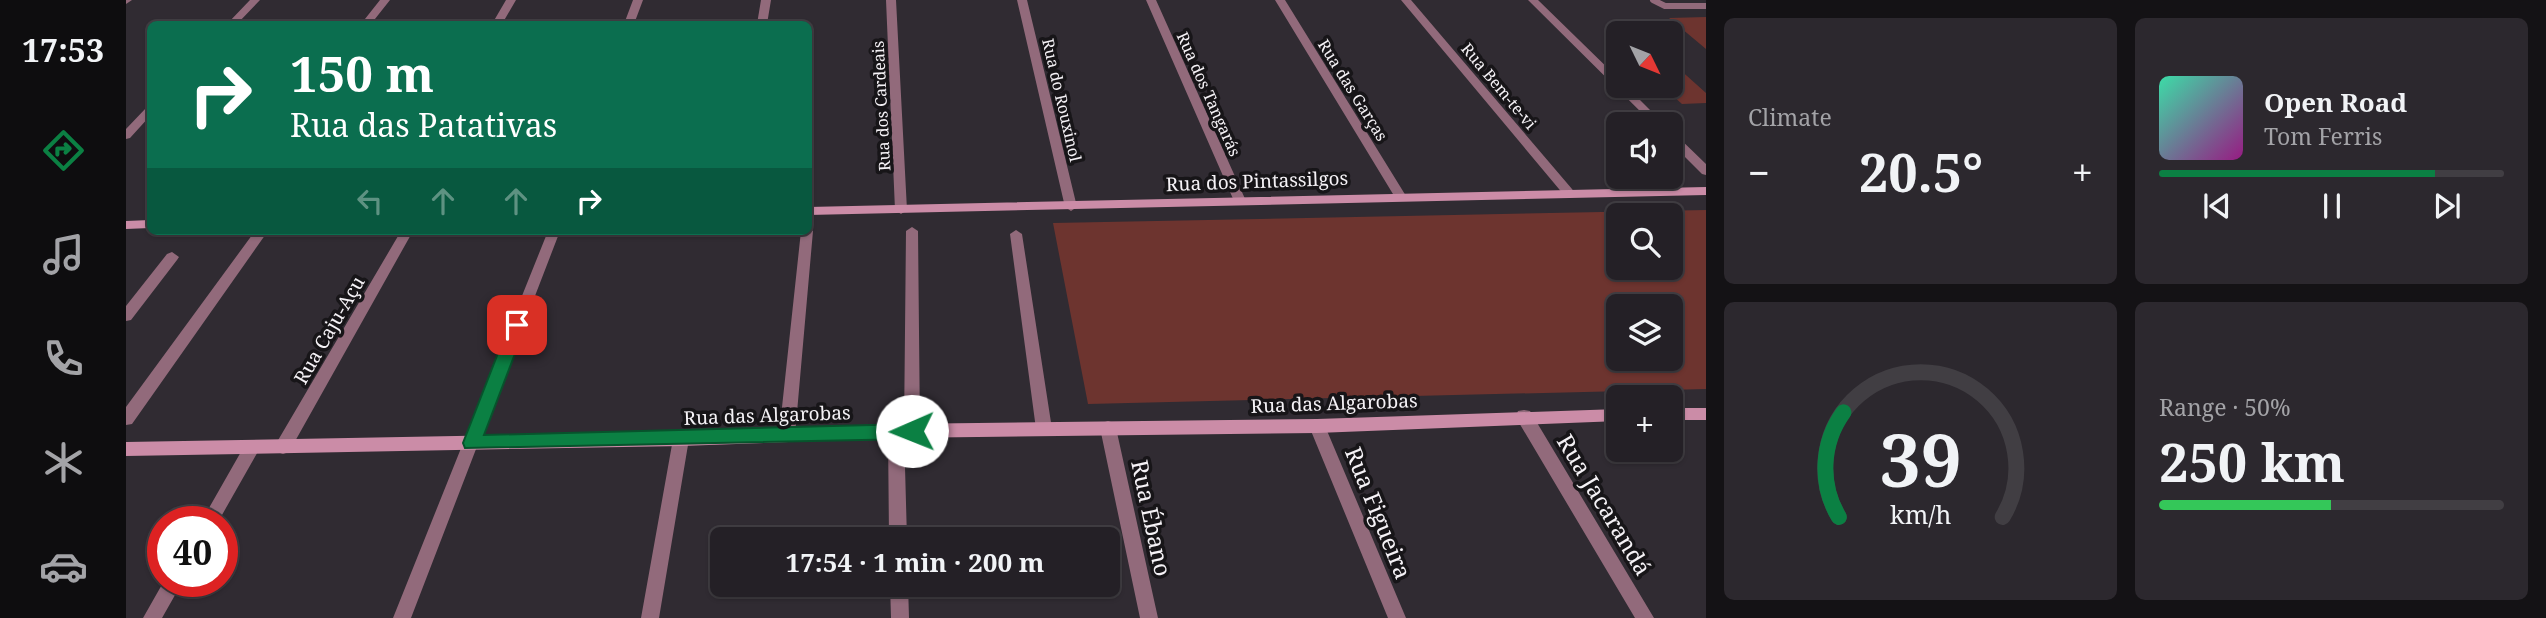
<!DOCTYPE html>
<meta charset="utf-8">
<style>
body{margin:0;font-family:"Noto Serif",serif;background:#2c282e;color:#f1f3f6;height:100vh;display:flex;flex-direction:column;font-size:26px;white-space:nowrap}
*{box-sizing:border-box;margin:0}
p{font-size:23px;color:#a3a3a7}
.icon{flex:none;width:38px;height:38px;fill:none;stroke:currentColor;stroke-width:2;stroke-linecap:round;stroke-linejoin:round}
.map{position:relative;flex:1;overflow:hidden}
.drawer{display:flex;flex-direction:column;gap:18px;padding:18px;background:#141215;width:840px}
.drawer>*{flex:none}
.top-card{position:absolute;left:21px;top:21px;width:665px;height:214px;border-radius:10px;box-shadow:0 2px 5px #0004,0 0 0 2px #413e43;background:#0b6e4f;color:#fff;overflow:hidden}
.needle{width:46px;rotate:133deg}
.controls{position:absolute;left:1480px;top:21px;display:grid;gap:14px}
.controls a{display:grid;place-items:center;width:77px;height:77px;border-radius:10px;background:#242026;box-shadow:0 2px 5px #0004,0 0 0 2px #413e43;font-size:35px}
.speed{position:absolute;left:21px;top:506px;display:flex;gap:14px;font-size:35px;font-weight:700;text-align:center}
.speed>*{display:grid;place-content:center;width:91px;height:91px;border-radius:50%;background:#242026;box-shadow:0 2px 5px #0004,0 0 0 2px #413e43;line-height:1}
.speed .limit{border:10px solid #d22;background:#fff;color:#111}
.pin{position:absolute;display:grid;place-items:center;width:60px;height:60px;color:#fff;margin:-30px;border-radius:14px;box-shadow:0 4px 10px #0006}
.me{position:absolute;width:77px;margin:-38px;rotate:269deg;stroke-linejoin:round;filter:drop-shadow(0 0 5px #0008)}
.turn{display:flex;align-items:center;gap:24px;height:147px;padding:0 28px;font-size:32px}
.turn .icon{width:91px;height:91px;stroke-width:2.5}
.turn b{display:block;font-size:49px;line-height:60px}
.lanes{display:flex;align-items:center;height:66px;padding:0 28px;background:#0003;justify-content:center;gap:35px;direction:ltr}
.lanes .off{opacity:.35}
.big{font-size:52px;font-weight:700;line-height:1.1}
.drawer .widget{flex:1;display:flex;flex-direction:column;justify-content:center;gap:10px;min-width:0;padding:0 24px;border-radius:10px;background:#2c282e}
.drawer .dial{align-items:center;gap:0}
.dial svg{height:182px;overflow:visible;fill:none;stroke:#413e43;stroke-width:7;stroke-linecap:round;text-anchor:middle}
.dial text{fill:#f1f3f6;stroke:none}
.song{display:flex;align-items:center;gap:21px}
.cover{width:84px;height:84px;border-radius:10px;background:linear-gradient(135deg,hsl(160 70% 55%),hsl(310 70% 35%))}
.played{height:7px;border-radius:4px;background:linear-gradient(90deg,#0b8043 80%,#413e43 80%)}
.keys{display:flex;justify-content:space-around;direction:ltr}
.heat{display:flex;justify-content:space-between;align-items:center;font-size:38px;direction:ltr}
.charge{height:10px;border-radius:5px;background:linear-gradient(90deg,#34c759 50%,#413e43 0)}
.drawer .tiles{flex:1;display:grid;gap:18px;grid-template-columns:repeat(2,1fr)}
.trip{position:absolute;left:584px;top:527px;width:410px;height:70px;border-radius:10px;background:#242026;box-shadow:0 2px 5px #0004,0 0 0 2px #413e43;font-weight:700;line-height:70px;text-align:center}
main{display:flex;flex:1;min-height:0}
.tab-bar{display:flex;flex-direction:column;width:126px;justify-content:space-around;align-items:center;background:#0e0d0f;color:#a3a3a7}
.tab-bar .icon{width:49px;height:49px}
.tab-bar .on{color:#0b8043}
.tab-bar b{font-size:32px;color:#f1f3f6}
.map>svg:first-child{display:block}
</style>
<main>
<nav class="tab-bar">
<b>17:53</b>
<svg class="icon on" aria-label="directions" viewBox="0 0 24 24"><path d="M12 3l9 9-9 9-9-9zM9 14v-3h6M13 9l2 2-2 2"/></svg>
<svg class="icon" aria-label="music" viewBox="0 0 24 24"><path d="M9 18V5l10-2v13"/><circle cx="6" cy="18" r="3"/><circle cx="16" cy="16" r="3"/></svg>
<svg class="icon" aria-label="phone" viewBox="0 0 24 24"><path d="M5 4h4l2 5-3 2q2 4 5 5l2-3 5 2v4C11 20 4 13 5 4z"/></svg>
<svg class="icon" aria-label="climate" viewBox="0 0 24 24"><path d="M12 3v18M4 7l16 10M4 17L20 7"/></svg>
<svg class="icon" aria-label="car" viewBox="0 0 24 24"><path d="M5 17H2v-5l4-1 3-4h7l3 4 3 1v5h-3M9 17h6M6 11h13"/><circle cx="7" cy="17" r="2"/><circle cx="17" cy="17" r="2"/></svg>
</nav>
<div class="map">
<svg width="1580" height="618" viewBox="0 0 1580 618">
<rect width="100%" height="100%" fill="#302b32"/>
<path fill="#6d342f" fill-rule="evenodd" d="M1580,17V49L1543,18Z
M1545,67H1551L1580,93V103L1556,104L1536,86H1545Z
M1580,210V389L962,404L927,223ZM1493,215H1545V268H1493ZM1493,306H1545V359H1493Z"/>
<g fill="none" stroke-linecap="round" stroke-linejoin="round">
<path stroke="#926a7b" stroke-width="6" d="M1527,0L1539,6H1580"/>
<path fill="#926a7b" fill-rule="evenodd" d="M0,0H6L0,4Z
M124,0H134L111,24H101Z
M254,0H264L245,24H235Z
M380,0H390L376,24H366Z
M507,0H517L508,24H498Z
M635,0H645L641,24H631Z
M760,0H770L781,210L775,214L769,210Z
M891,0H901L951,207L945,211L939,207Z
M1020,0H1030L1120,201L1118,204L1114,205L1108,201Z
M1149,0H1159L1280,196L1278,199H1270Z
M1275,0H1285L1446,189L1448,192L1446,195H1438Z
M1402,0H1412L1493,79V86H1500L1538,124H1527Z
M24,107V116L4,138L0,139V129L20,108Z
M1545,133L1549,134L1580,164V175L1576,174L1545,143Z
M682,227L687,231L669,435L667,440L661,442L655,440L653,435L675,231H682Z
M786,227L792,231L794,431L792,436L786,438L780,436L778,431L780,231Z
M890,230L896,234L926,429L924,434L918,436L912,434L910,429L884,234Z
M129,231H142L6,424L0,425V407Z
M275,231H287L163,452L157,454L151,452L149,447L151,442Z
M422,231H434L285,618H267Z
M46,252L53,257L51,260L5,320L0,321V306L41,254Z
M1398,410L1404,411L1528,618H1509L1392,421L1390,416L1392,411Z
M1191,419L1197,421L1199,426L1280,618H1262L1183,426L1185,421Z
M982,421L988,423L990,428L1032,618H1014L974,428L976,423Z
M770,424L776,426L778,431L781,539H763L762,431L764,426Z
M555,432L561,434L563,439L533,618H515L547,439L549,434Z
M126,441L132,443L134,448L92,522H75L120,443Z
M38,581H57L36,618H17Z
M764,584H782L783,618H765Z"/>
<path fill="#cb8ca7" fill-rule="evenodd" d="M1580,187V195L682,215V207Z
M24,220V228L0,229V221Z
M1545,408H1580V420H1545Z
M1493,409V421L1191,433L770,438L555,446L0,456V442L555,432L770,424L1191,419Z"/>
</g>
<path fill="#0b8043" stroke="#07532c" stroke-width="2" d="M391,319L400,325L358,435L786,424L795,431L786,439L339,448L337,443L383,325Z"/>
<g text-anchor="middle" stroke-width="7" stroke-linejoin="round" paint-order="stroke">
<g font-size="16" fill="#f5f2f6" stroke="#171518">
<text transform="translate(1373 86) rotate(50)" y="6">Rua Bem-te-vi</text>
<text transform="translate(1227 90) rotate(58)" y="6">Rua das Garças</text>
<text transform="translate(1083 94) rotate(66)" y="6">Rua dos Tangarás</text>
<text transform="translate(936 100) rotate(77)" y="6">Rua do Rouxinol</text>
<text transform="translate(755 106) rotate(-93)" y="6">Rua dos Cardeais</text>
</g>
<g font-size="19" fill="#f5f2f6" stroke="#171518">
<text transform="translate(1131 181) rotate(-2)" y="7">Rua dos Pintassilgos</text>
<text transform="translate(203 330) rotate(-60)" y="7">Rua Caju-Açu</text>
<text transform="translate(1208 403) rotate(-2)" y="7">Rua das Algarobas</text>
<text transform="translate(641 415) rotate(-2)" y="7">Rua das Algarobas</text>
</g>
<g font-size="23" fill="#f5f2f6" stroke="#171518">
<text transform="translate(1478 505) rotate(59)" y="8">Rua Jacarandá</text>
<text transform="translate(1252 513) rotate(68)" y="8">Rua Figueira</text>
<text transform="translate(1025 518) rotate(78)" y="8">Rua Ébano</text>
</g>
</g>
</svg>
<div class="controls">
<a><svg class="needle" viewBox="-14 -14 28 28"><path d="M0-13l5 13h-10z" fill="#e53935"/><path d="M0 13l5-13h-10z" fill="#a3a3a7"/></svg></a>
<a><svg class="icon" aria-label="sound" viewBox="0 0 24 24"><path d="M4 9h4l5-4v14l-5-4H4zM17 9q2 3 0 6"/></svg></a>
<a><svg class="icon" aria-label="search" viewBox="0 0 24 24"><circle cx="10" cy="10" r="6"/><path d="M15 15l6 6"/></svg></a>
<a><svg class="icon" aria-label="layers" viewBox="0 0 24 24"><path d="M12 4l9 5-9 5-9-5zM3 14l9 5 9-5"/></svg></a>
<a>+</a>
</div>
<div class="speed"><div class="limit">40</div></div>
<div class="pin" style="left:391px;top:325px;background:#d93025"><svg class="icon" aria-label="arrive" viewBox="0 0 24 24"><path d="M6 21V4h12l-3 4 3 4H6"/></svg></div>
<svg class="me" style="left:786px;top:431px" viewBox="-20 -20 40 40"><circle r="19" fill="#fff"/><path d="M0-13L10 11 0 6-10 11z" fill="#0b8043"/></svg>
<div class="trip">17:54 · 1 min · 200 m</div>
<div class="top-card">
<div class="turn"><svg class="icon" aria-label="right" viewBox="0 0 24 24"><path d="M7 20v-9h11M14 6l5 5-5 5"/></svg><div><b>150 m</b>Rua das Patativas</div></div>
<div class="lanes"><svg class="icon off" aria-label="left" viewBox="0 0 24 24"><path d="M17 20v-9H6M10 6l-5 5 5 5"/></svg><svg class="icon off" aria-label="ahead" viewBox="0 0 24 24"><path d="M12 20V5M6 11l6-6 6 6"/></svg><svg class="icon off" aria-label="ahead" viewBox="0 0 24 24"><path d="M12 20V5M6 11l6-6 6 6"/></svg><svg class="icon" aria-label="right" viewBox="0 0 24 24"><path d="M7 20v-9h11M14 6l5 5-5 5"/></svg></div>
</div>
</div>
<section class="drawer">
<div class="tiles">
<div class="widget"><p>Climate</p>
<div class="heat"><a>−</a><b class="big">20.5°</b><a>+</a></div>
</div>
<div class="widget">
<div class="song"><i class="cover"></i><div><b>Open Road</b><p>Tom Ferris</p></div></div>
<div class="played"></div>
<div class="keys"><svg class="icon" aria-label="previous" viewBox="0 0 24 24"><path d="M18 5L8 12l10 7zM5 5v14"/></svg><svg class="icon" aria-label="pause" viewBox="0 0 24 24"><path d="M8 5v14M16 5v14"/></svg><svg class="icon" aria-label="next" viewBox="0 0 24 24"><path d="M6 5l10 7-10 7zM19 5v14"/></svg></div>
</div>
<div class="widget dial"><svg viewBox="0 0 100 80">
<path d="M14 69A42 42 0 1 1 86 69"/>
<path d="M14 69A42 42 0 0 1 16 23" stroke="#0b8043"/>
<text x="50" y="56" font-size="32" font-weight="700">39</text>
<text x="50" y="72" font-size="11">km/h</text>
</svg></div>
<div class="widget"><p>Range · 50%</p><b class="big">250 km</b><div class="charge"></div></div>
</div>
</section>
</main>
